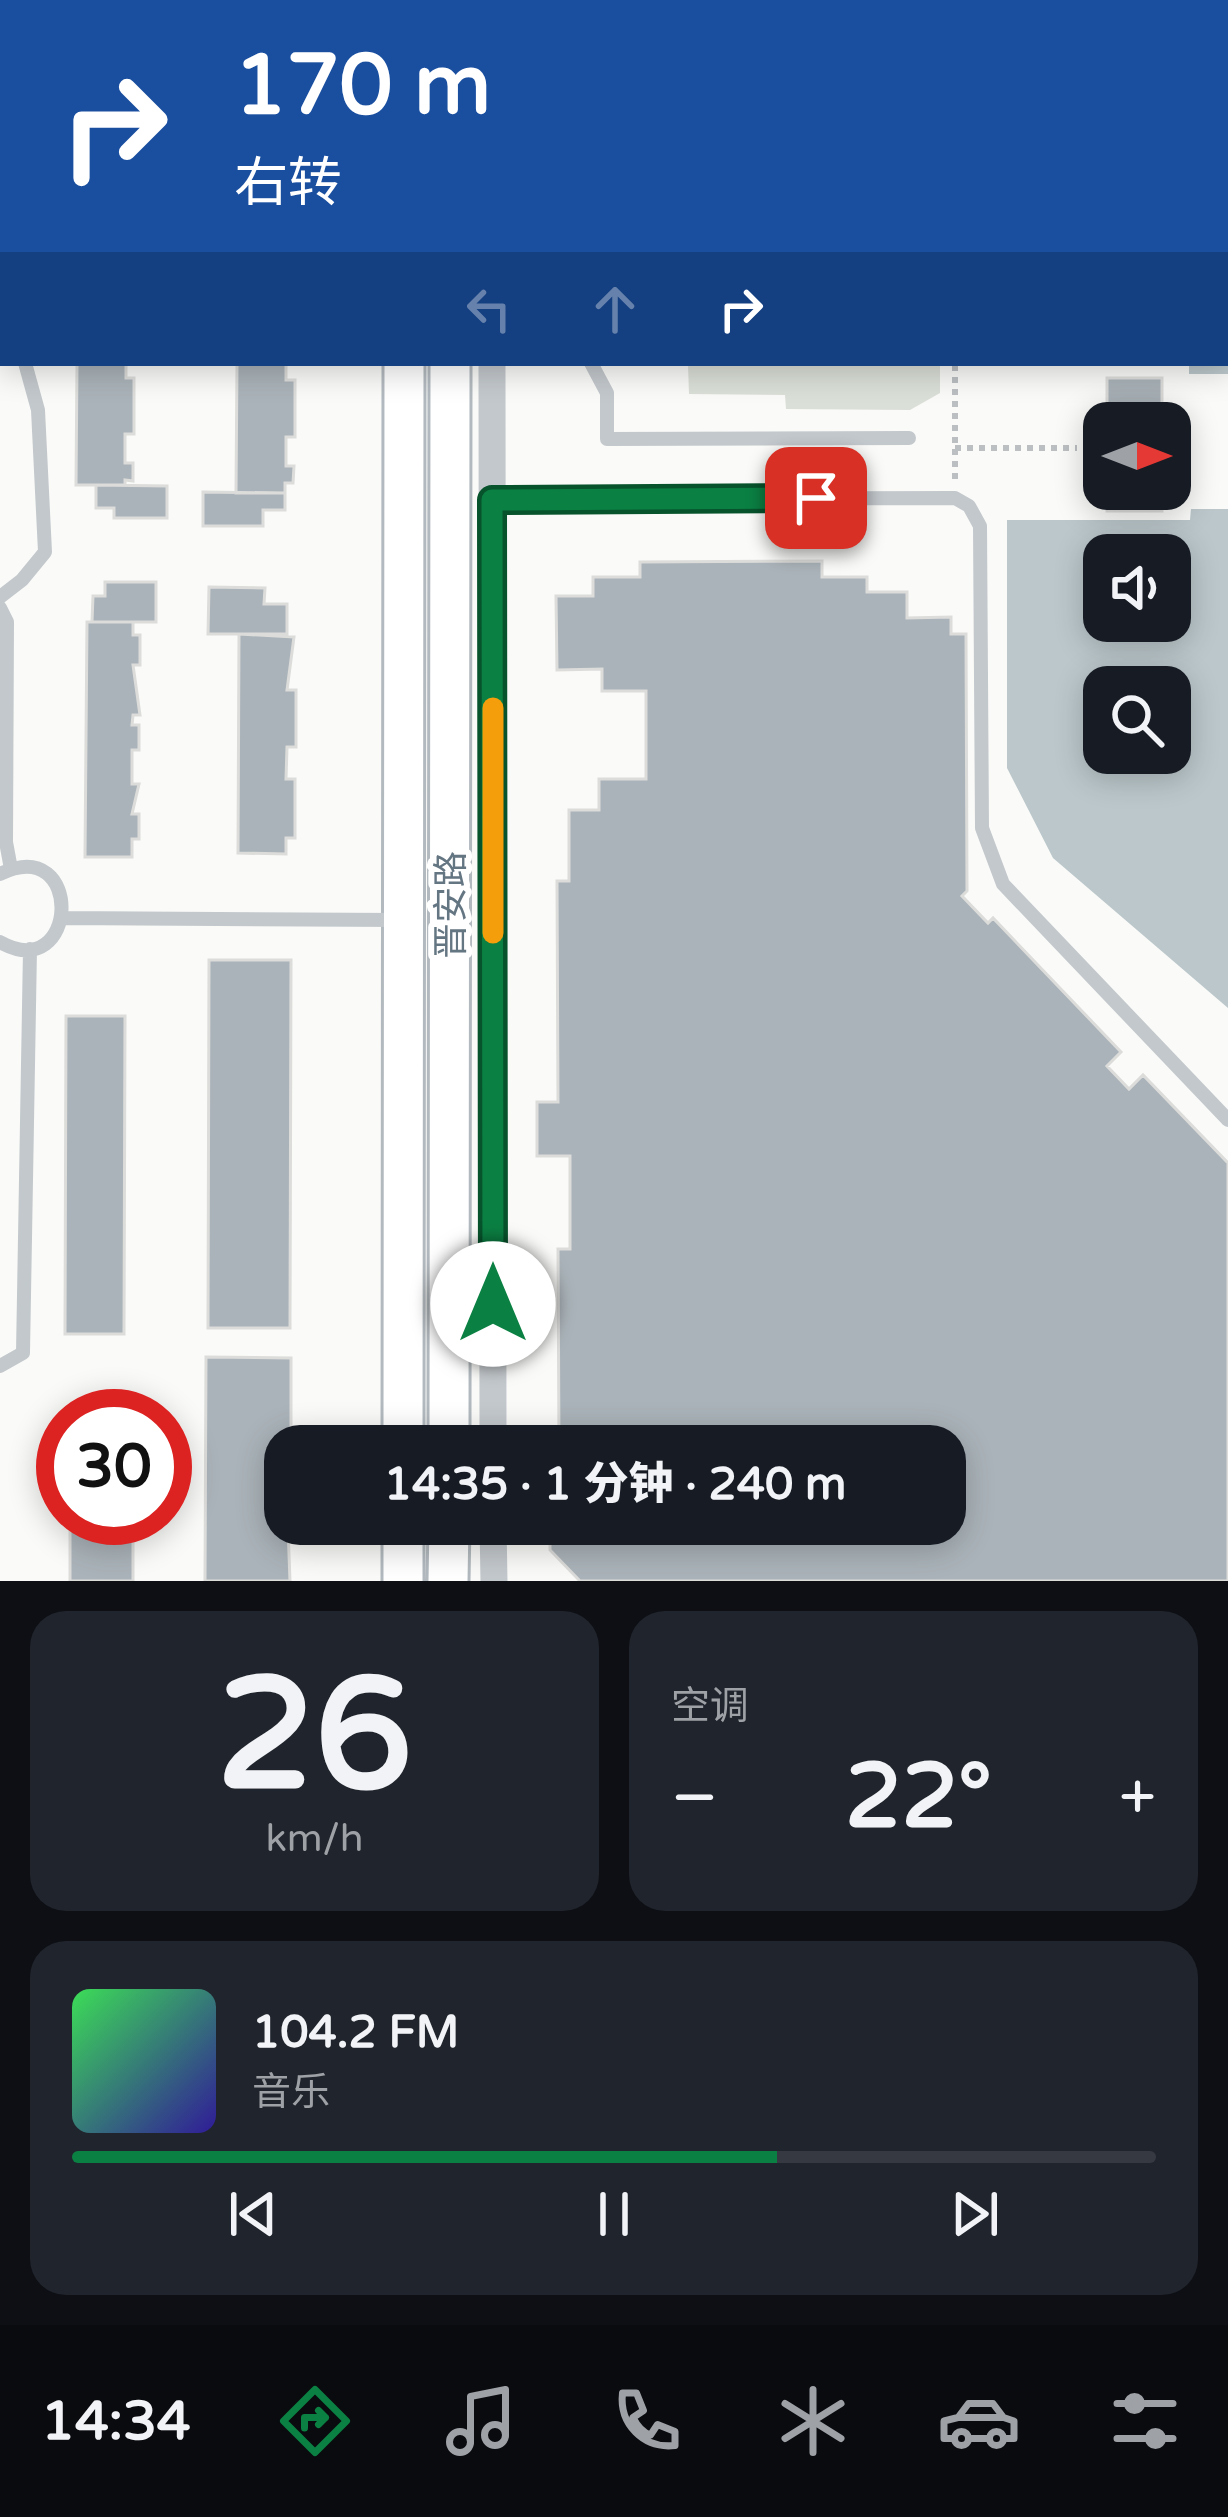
<!DOCTYPE html>
<html lang="zh">
<meta charset="utf-8">
<style>
body{margin:0;font-family:"Varela Round","Noto Sans SC",sans-serif;background:#20242c;color:#f1f3f6;height:100vh;display:flex;flex-direction:column;font-size:45px;white-space:nowrap}
*{box-sizing:border-box;margin:0}
p{font-size:39px;color:#9ea1a6}
.icon{flex:none;width:66px;height:66px;fill:none;stroke:currentColor;stroke-width:2;stroke-linecap:round;stroke-linejoin:round}
.map{position:relative;height:1581px;overflow:hidden}
.sheet{display:flex;flex-direction:column;gap:30px;padding:30px;background:#0d0f14;flex:1}
.sheet>*{flex:none}
.hud{position:absolute;left:0px;top:0px;width:1230px;height:366px;box-shadow:0 6px 30px #0003;background:#1a4fa0;color:#fff;overflow:hidden}
.needle{width:78px;rotate:90deg}
.tools{position:absolute;left:1083px;top:402px;display:grid;gap:24px}
.tools a{display:grid;place-items:center;width:108px;height:108px;border-radius:24px;background:#171b24;box-shadow:0 6px 30px #0003;font-size:60px}
.speed{position:absolute;left:36px;top:1389px;display:flex;gap:24px;font-size:60px;font-weight:700;text-align:center}
.speed>*{display:grid;place-content:center;width:156px;height:156px;border-radius:50%;background:#171b24;box-shadow:0 6px 30px #0003;line-height:1}
.speed .limit{border:18px solid #d22;background:#fff;color:#111}
.pin{position:absolute;display:grid;place-items:center;width:102px;height:102px;color:#fff;margin:-51px;border-radius:24px;box-shadow:0 6px 18px #0006}
.me{position:absolute;width:132px;margin:-66px;rotate:0deg;stroke-linejoin:round;filter:drop-shadow(0 0 9px #0008)}
.turn{display:flex;align-items:center;gap:42px;height:252px;padding:0 36px;font-size:54px}
.turn .icon{width:156px;height:156px;stroke-width:2.5}
.turn b{display:block;font-size:84px;line-height:102px}
.lanes{display:flex;align-items:center;height:114px;padding:0 36px;background:#0003;justify-content:center;gap:60px;direction:ltr}
.lanes .off{opacity:.35}
.big{font-size:90px;font-weight:800;line-height:1.1}
.sheet .widget{flex:1;display:flex;flex-direction:column;justify-content:center;gap:18px;min-width:0;padding:0 42px;border-radius:36px;background:#20242c}
.sheet .dial{align-items:center;gap:0}
.dial b{font-size:156px;line-height:1}
.song{display:flex;align-items:center;gap:36px}
.cover{width:144px;height:144px;border-radius:18px;background:linear-gradient(135deg,hsl(130 70% 55%),hsl(250 70% 35%))}
.played{height:12px;border-radius:6px;background:linear-gradient(90deg,#0b8043 65%,#363941 65%)}
.keys{display:flex;justify-content:space-around;direction:ltr}
.heat{display:flex;justify-content:space-between;align-items:center;font-size:66px;direction:ltr}
.sheet .tiles{flex:1;display:grid;gap:30px;grid-template-columns:1fr 1fr}
.widget:last-child{grid-column:span 2}
.trip{position:absolute;left:264px;top:1425px;width:702px;height:120px;border-radius:36px;background:#171b24;box-shadow:0 6px 30px #0003;font-weight:800;line-height:120px;text-align:center}
.dock{display:flex;height:192px;justify-content:space-around;align-items:center;background:#090b0e;color:#9ea1a6}
.dock .icon{width:84px;height:84px}
.dock .current{color:#0b8043}
.dock b{font-size:54px;color:#f1f3f6}
.map>svg:first-child{display:block}
</style>
<div class="map">
<svg width="1228" height="1581" viewBox="0 0 1228 1581">
<rect width="100%" height="100%" fill="#fafaf8"/>
<path fill="#dadfd7" d="M634,0H942L633,3Z
M940,363V393L910,410L786,409L785,395L689,394L688,365H631Z"/>
<path fill="#bbc7cb" fill-rule="evenodd" d="M1009,0H1228V374H1189V363H1227V3Z
M1191,509H1228V1008L1053,858L1007,768V520H1190ZM1104,555H1170V621H1104ZM1104,687H1170V753H1104Z"/>
<path fill="#aab3b9" stroke="#dcdcda" stroke-width="3" d="M80,0H135V3H80Z
M235,0H295V3H235Z
M77,363H126V378H134V434H125V463H133V481L125,480V485H76Z
M237,363H286V380H295V437H286V466H294L293,483H285V493H236Z
M1107,378H1162V409H1171V475L1170,423H1107Z
M96,485L167,486V518H114V508H96Z
M1107,489H1162V511H1107Z
M203,492L285,493V510H263V526H203Z
M822,561V577H867V592H907V618L951,617V634H966L967,891L962,896L988,923L993,918L1121,1052L1107,1066L1129,1089L1143,1075L1228,1163V1581H580L550,1550V1524H945V1446H559L558,1249H570V1156H537V1102H558L557,881H569V810H599V779H646V691H602V669L557,670L556,596H593V577H640V562Z
M105,582H156V622H92L93,596H105Z
M209,587L265,588L264,604H287V634H208Z
M87,622H133V635H140V665H133L140,715H133L132,725H139V750H132V784H139L132,814H139V839H132V857H85Z
M239,634L294,637L287,690H296V747H287L286,779H295V838H286V854L238,853Z
M209,960H291L290,1328H208Z
M66,1016H125L124,1334H65Z
M206,1357L291,1358V1446H285L290,1581H205Z
M84,1399H115V1406H133V1416H70V1406H84Z
M70,1518H133V1581H70Z"/>
<g fill="none" stroke-linecap="round" stroke-linejoin="round">
<g stroke="#b3babf" stroke-width="45">
<path id="secondary" d="M403,0V3
M449,0V3
M403,1446L404,363
M449,1446L450,363
M403,1581V1524
M448,1581L449,1524"/>
</g>
<path stroke="#bbbfc2" stroke-width="6" stroke-dasharray="6 6" stroke-linecap="butt" d="M957,3V0
M955,448H1077
M955,479V363"/>
<path stroke="#c3c8cc" stroke-width="14" d="M0,332L3,334
M591,363L607,393V439L909,438
M492,499L955,498L969,506L980,526L982,828L1003,884L1228,1120
M0,597L22,580L45,552L38,410L25,363
M0,608L7,622L6,842L11,869
M0,874C85,833 79,986 0,942
M62,918L399,920
M0,1366L23,1353L30,949"/>
<path stroke="#c3c8cc" stroke-width="27" d="M492,0V3
M492,363L493,1446
M493,1524L494,1581"/>
<use href="#secondary" stroke="#fff" stroke-width="39"/>
</g>
<g fill="none" stroke-linecap="round" stroke-linejoin="round">
<g stroke="#07532c" stroke-width="30">
<path id="route" d="M493,1304L492,500L816,498"/>
</g>
<use href="#route" stroke="#0b8043" stroke-width="21"/>
<path stroke="#f59e0b" stroke-width="21" d="M493,708V933"/>
</g>
<g text-anchor="middle" stroke-width="12" stroke-linejoin="round" paint-order="stroke">
<g font-size="36" fill="#657683" stroke="#fff">
<text transform="translate(450 905) rotate(-90)" y="13">晋安路</text>
</g>
</g>
</svg>
<div class="tools">
<a><svg class="needle" viewBox="-14 -14 28 28"><path d="M0-13l5 13h-10z" fill="#e53935"/><path d="M0 13l5-13h-10z" fill="#9ea1a6"/></svg></a>
<a><svg class="icon" aria-label="sound" viewBox="0 0 24 24"><path d="M4 9h4l5-4v14l-5-4H4zM17 9q2 3 0 6"/></svg></a>
<a><svg class="icon" aria-label="search" viewBox="0 0 24 24"><circle cx="10" cy="10" r="6"/><path d="M15 15l6 6"/></svg></a>
</div>
<div class="speed"><div class="limit">30</div></div>
<div class="pin" style="left:816px;top:498px;background:#d93025"><svg class="icon" aria-label="arrive" viewBox="0 0 24 24"><path d="M6 21V4h12l-3 4 3 4H6"/></svg></div>
<svg class="me" style="left:493px;top:1304px" viewBox="-20 -20 40 40"><circle r="19" fill="#fff"/><path d="M0-13L10 11 0 6-10 11z" fill="#0b8043"/></svg>
<div class="trip">14:35 · 1 分钟 · 240 m</div>
<div class="hud">
<div class="turn"><svg class="icon" aria-label="right" viewBox="0 0 24 24"><path d="M7 20v-9h11M14 6l5 5-5 5"/></svg><div><b>170 m</b>右转</div></div>
<div class="lanes"><svg class="icon off" aria-label="left" viewBox="0 0 24 24"><path d="M17 20v-9H6M10 6l-5 5 5 5"/></svg><svg class="icon off" aria-label="ahead" viewBox="0 0 24 24"><path d="M12 20V5M6 11l6-6 6 6"/></svg><svg class="icon" aria-label="right" viewBox="0 0 24 24"><path d="M7 20v-9h11M14 6l5 5-5 5"/></svg></div>
</div>
</div>
<section class="sheet">
<div class="tiles">
<div class="widget dial"><b>26</b><p>km/h</p></div>
<div class="widget"><p>空调</p>
<div class="heat"><a>−</a><b class="big">22°</b><a>+</a></div>
</div>
<div class="widget">
<div class="song"><i class="cover"></i><div><b>104.2 FM</b><p>音乐</p></div></div>
<div class="played"></div>
<div class="keys"><svg class="icon" aria-label="previous" viewBox="0 0 24 24"><path d="M18 5L8 12l10 7zM5 5v14"/></svg><svg class="icon" aria-label="pause" viewBox="0 0 24 24"><path d="M8 5v14M16 5v14"/></svg><svg class="icon" aria-label="next" viewBox="0 0 24 24"><path d="M6 5l10 7-10 7zM19 5v14"/></svg></div>
</div>
</div>
</section>
<nav class="dock">
<b>14:34</b>
<svg class="icon current" aria-label="directions" viewBox="0 0 24 24"><path d="M12 3l9 9-9 9-9-9zM9 14v-3h6M13 9l2 2-2 2"/></svg>
<svg class="icon" aria-label="music" viewBox="0 0 24 24"><path d="M9 18V5l10-2v13"/><circle cx="6" cy="18" r="3"/><circle cx="16" cy="16" r="3"/></svg>
<svg class="icon" aria-label="phone" viewBox="0 0 24 24"><path d="M5 4h4l2 5-3 2q2 4 5 5l2-3 5 2v4C11 20 4 13 5 4z"/></svg>
<svg class="icon" aria-label="climate" viewBox="0 0 24 24"><path d="M12 3v18M4 7l16 10M4 17L20 7"/></svg>
<svg class="icon" aria-label="car" viewBox="0 0 24 24"><path d="M5 17H2v-5l4-1 3-4h7l3 4 3 1v5h-3M9 17h6M6 11h13"/><circle cx="7" cy="17" r="2"/><circle cx="17" cy="17" r="2"/></svg>
<svg class="icon" aria-label="filters" viewBox="0 0 24 24"><path d="M4 7h16M4 17h16"/><circle cx="9" cy="7" r="2"/><circle cx="15" cy="17" r="2"/></svg>
</nav>
